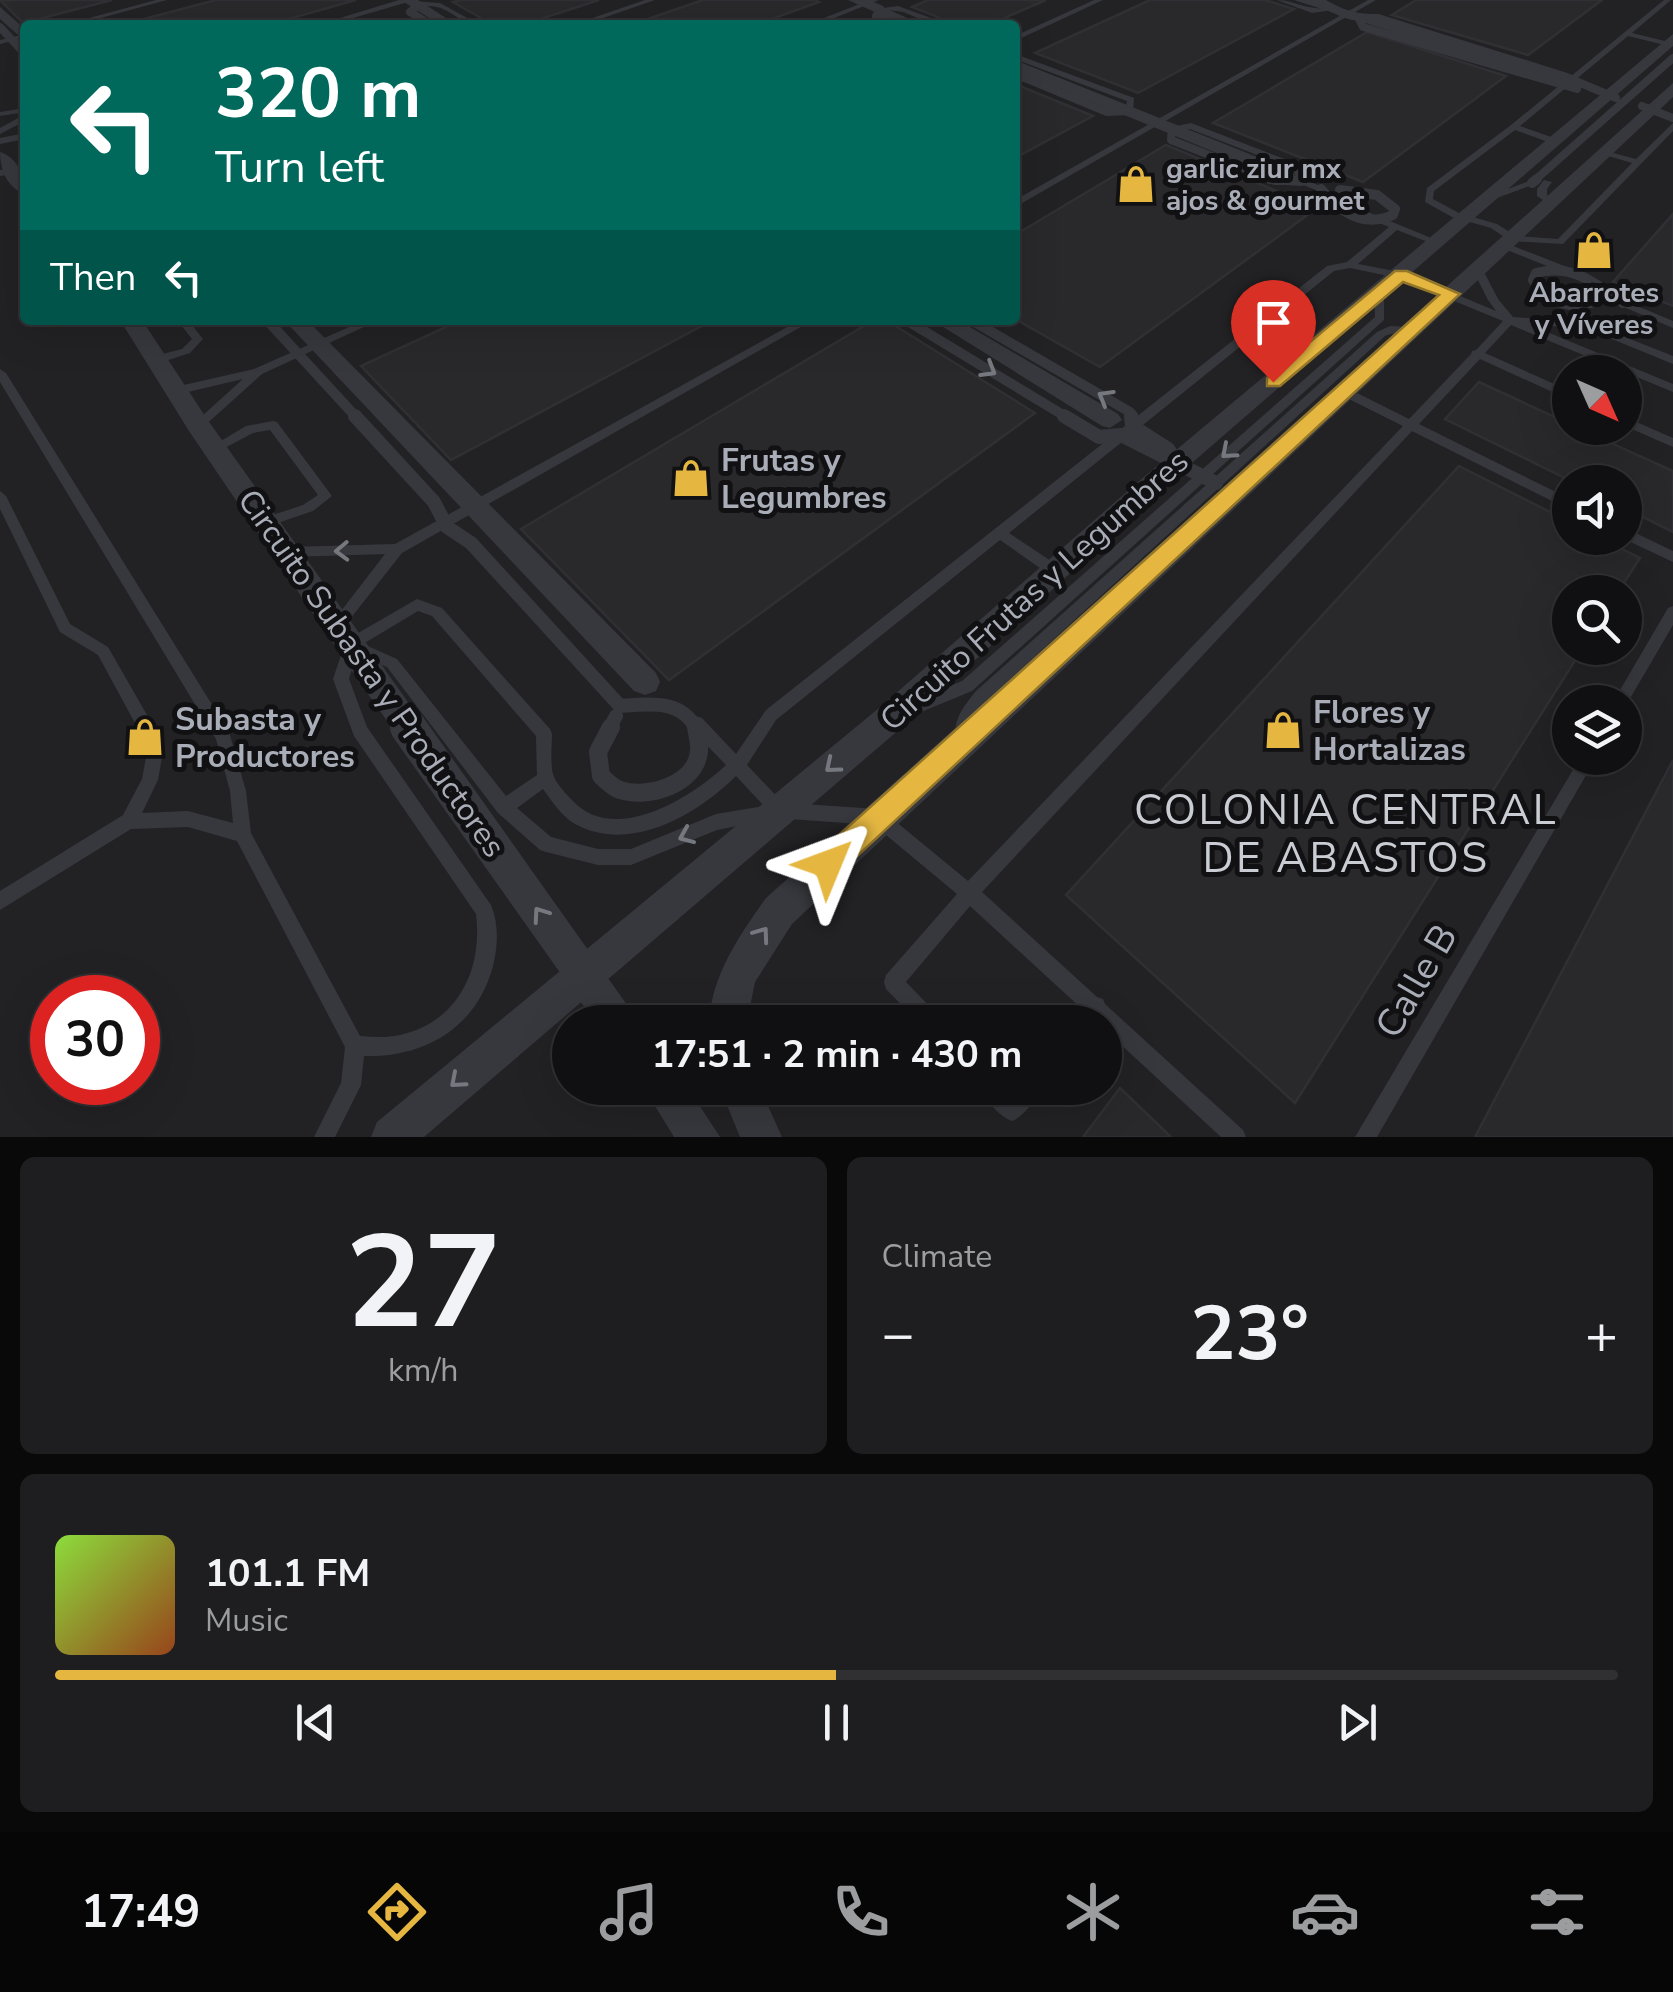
<!DOCTYPE html>
<meta charset="utf-8">
<style>
body{margin:0;font-family:"Nunito Sans",sans-serif;background:#1e1e20;color:#f1f3f6;height:100vh;display:flex;flex-direction:column;font-size:38px;white-space:nowrap}
*{box-sizing:border-box;margin:0}
p{font-size:32px;color:#9c9d9f}
.icon{flex:none;width:55px;height:55px;fill:none;stroke:currentColor;stroke-width:2;stroke-linecap:round;stroke-linejoin:round}
.map{position:relative;height:1137px;overflow:hidden}
.drawer{display:flex;flex-direction:column;gap:20px;padding:20px;background:#09090a;flex:1}
.drawer>*{flex:none}
.top-card{position:absolute;left:20px;top:20px;width:1000px;height:305px;border-radius:10px;box-shadow:0 10px 40px #0002,0 0 0 2px #303032;background:#00695c;color:#fff;overflow:hidden}
.needle{width:65px;rotate:135deg}
.controls{position:absolute;left:1552px;top:355px;display:grid;gap:20px}
.controls a{display:grid;place-items:center;width:90px;height:90px;border-radius:50%;background:#101012;box-shadow:0 10px 40px #0002,0 0 0 2px #303032;font-size:50px}
.speed{position:absolute;left:30px;top:975px;display:flex;gap:20px;font-size:50px;font-weight:700;text-align:center}
.speed>*{display:grid;place-content:center;width:130px;height:130px;border-radius:50%;background:#101012;box-shadow:0 10px 40px #0002,0 0 0 2px #303032;line-height:1}
.speed .limit{border:15px solid #d22;background:#fff;color:#111}
.pin{position:absolute;display:grid;place-items:center;width:85px;height:85px;color:#fff;margin:-102px -42px;border-radius:50% 50% 50% 0;rotate:-45deg;box-shadow:0 0 10px #0007}
.pin .icon{rotate:45deg}
.me{position:absolute;width:110px;margin:-55px;rotate:46deg;stroke-linejoin:round;filter:drop-shadow(0 0 8px #0008)}
.turn{display:flex;align-items:center;gap:35px;height:210px;padding:0 30px;font-size:45px}
.turn .icon{width:130px;height:130px;stroke-width:2.5}
.turn b{display:block;font-size:70px;line-height:85px}
.then{display:flex;align-items:center;height:95px;padding:0 30px;background:#0003;gap:20px;font-size:38px}
.big{font-size:75px;font-weight:700;line-height:1.1}
.drawer .tile{flex:1;display:flex;flex-direction:column;justify-content:center;gap:15px;min-width:0;padding:0 35px;border-radius:15px;background:#1e1e20}
.drawer .dial{align-items:center;gap:0}
.dial b{font-size:130px;line-height:1}
.song{display:flex;align-items:center;gap:30px}
.cover{width:120px;height:120px;border-radius:15px;background:linear-gradient(135deg,hsl(90 70% 55%),hsl(20 70% 35%))}
.played{height:10px;border-radius:5px;background:linear-gradient(90deg,#e5b741 50%,#303032 50%)}
.keys{display:flex;justify-content:space-around;direction:ltr}
.heat{display:flex;justify-content:space-between;align-items:center;font-size:55px;direction:ltr}
.drawer .tiles{flex:1;display:grid;gap:20px;grid-template-columns:1fr 1fr}
.tile:last-child{grid-column:span 2}
.trip{position:absolute;left:552px;top:1005px;width:570px;height:100px;border-radius:50px;background:#101012;box-shadow:0 10px 40px #0002,0 0 0 2px #303032;font-weight:700;line-height:100px;text-align:center}
.menu{display:flex;height:160px;justify-content:space-around;align-items:center;background:#060607;color:#9c9d9f}
.menu .icon{width:70px;height:70px}
.menu .on{color:#e5b741}
.menu b{font-size:45px;color:#f1f3f6}
.map>svg:first-child{display:block}
</style>
<div class="map">
<svg width="1673" height="1137" viewBox="0 0 1673 1137">
<rect width="100%" height="100%" fill="#161618"/>
<path fill="#222225" fill-rule="evenodd" d="M0,0H1673V1137H0ZM25,25H1015V320H25ZM1570,372H1625V428H1570ZM1570,482H1625V538H1570ZM1570,592H1625V648H1570ZM1570,702H1625V758H1570ZM52,998H138V1082H52ZM570,1022H1105V1088H570Z"/>
<path fill="#29292c" stroke="#303034" stroke-width="2.5" d="M0,0H112L23,23Z
M216,0H356L267,25H121Z
M461,0H599L522,25H493L453,2Z
M703,0H815L819,2L755,25H630Z
M928,0H1046L988,25H958L912,7Z
M1150,0H1265L1294,9L1138,93L1035,53Z
M1416,0H1602L1528,55L1392,15Z
M1367,32L1506,76L1363,182L1213,123Z
M1015,84L1093,116L1015,158Z
M1166,145L1317,208L1100,367L1015,319V235Z
M1673,214V306L1613,282Z
M461,320H713L451,460L361,366Z
M874,320H886L1035,413L669,680L521,529Z
M1479,382L1570,424V428H1578L1673,471V532L1625,508V482H1573L1445,419Z
M1459,466L1570,522V538H1600L1640,558L1618,592H1570V648H1583L1295,1103L1066,895Z
M1673,760V1137H1475Z
M1120,1088L1171,1137H1083Z"/>
<g fill="none" stroke-linecap="round" stroke-linejoin="round">
<path fill="#37383d" fill-rule="evenodd" d="M156,0H167L75,25H63Z
M399,0L440,3L480,25C464,25 455,14 441,8C429,4 419,9 408,2L329,25H317Z
M645,0H655L583,25H572Z
M870,0H879L817,25H806Z
M1094,0H1103L1015,41V36Z
M1277,0C1289,0 1297,5 1309,7C1317,9 1325,8 1333,10L1312,13Z
M1368,0H1376L1015,207V200Z
M1664,0H1671L1632,33L1669,42V46L1628,36L1520,126L1557,139V143H1551L1515,130L1434,191L1433,199L1459,213L1497,224L1516,236L1558,239L1632,163L1602,154V150L1636,159L1673,123V131L1563,244L1510,241L1491,228L1452,217L1425,202L1427,188L1511,125Z
M898,6L945,23L946,25C930,25 917,17 903,12C894,10 884,11 876,9Z
M25,34V38L0,44V40Z
M1015,54L1134,98L1133,111L1129,113L1125,111L1127,101L1015,59Z
M25,108V112L0,116V112Z
M22,116H25V121L0,134V128Z
M1191,123L1300,165L1305,179L1326,189L1321,192L1298,183L1293,169L1190,129L1172,131L1168,128Z
M25,133V139L0,144V138Z
M25,167V173L0,176V170Z
M1544,180L1552,182L1547,189V195L1555,200V204H1549L1537,196V189Z
M1529,181L1537,183L1489,201L1481,199Z
M1340,187L1345,190L1340,197L1346,203L1441,242L1433,244L1397,230L1358,264L1405,273L1496,311L1488,300L1473,270L1478,267L1482,268L1498,299L1513,317L1587,322L1673,356V364L1585,328L1530,325L1673,384V392L1511,325L1485,353L1570,391V400L1480,359L1419,424L1570,499V510L1412,431L982,892L1097,997L1103,999L1105,1004L1243,1130L1246,1137H1221L1105,1030V1022H1074L1082,1009L970,906L906,982L938,1015L941,1022H918L886,989L884,982L886,975L957,894L874,825L789,819L783,816L779,818L770,812L768,819L762,821L717,830L631,865H598L546,852L540,850L498,813L387,667L356,654L349,679L367,727L491,905C499,924 498,946 493,966C477,1027 425,1058 364,1056L361,1085L335,1137H314L341,1083L345,1047L237,841L188,827L131,829L0,910V891L123,815L142,779L147,752L136,725L98,655L60,632L0,509V491L6,496L70,624L108,647L151,722L163,752L158,780L142,813L188,811L233,823L230,791L216,739L0,382V369L6,373L229,732L246,791L251,833L360,1036C373,1037 387,1038 400,1035C458,1022 483,969 476,914L354,736L333,679L346,640L417,599L442,608L550,729L552,734C552,746 550,762 553,774C555,782 565,793 571,799C613,847 691,798 726,765L690,728L688,723L690,718L696,716L702,718L736,754L766,710L1327,266L1347,262L1389,227L1340,207L1330,197L1337,188ZM1350,268L1398,278L1503,321L1476,350L1472,351L1471,354L1409,419L1347,388H1339V394L1403,426L968,881L883,811L877,809L789,803L785,805L747,765L776,720L1000,540L1050,575H1060L1062,571L1060,567L1009,533L1334,271ZM418,611L432,616L536,736L537,775L506,796L397,659L363,644ZM736,776L764,806L716,814L631,849H598L551,837L517,808L543,789C552,801 561,816 575,824C630,854 697,815 736,776Z
M1505,243L1575,270L1576,272L1571,275L1567,274L1502,248V244Z
M1379,291L1384,294V320L972,691L914,715L909,713L906,708L909,703L962,681L1375,317L1374,294Z
M1623,300L1673,321V328L1619,305V301Z
M177,320H188L203,339L190,353L159,363L155,362V356L182,349L192,339Z
M365,320H379L262,374L202,428H194L192,425L243,379L175,395L169,391L175,387L254,369Z
M800,320H813L402,553L343,628L338,630L333,628L331,624L385,554L287,557L280,552L287,547L395,544Z
M1390,326L1410,327L1415,330C1407,337 1395,331 1385,336L986,701L973,718L968,740L962,742L956,740C952,720 964,706 976,691L1377,332Z
M1625,417L1673,438V447L1625,426Z
M273,421L277,422L332,496L313,511L266,527L261,525L259,522L261,519L303,505L318,495L270,430L253,433L219,451H211L209,448L246,426Z
M1625,528L1673,551V562L1622,538H1625Z
M1673,606V625L1625,707V702H1613L1668,608Z
M1580,758H1596L1377,1137H1355Z
M981,1088H1004L1012,1096L1018,1088H1041C1036,1100 1024,1116 1012,1121C999,1116 986,1101 981,1088Z"/>
<path fill="#37383d" fill-rule="evenodd" d="M401,0H418L457,25H440Z
M848,0H867L923,25H904Z
M1294,0H1315L1584,86L1570,89Z
M0,7L25,29V41L0,19Z
M1673,34V46L1163,488L901,728L424,1137H371L377,1122L879,708L1145,476Z
M1015,60L1292,171L1295,175L1286,180L1280,179L1015,70Z
M1673,83V97L792,924L755,982L747,1022H709C712,975 739,936 766,898Z
M0,152C18,158 25,176 25,194C7,188 0,169 0,152Z
M120,320H142L207,419L384,668L388,677L384,686L373,690L362,686L189,431Z
M284,320H307L656,673L660,682L656,691L645,695L634,691Z
M932,320H958L1118,414L1122,420L1110,428L1102,426Z
M644,1088H688L720,1137H674Z
M720,1088H760L782,1137H740Z"/>
<path stroke="#37383d" stroke-width="8" d="M858,0L880,9L876,16L898,25
M1318,0C1338,12 1352,19 1378,18L1564,76L1616,98
M418,5L410,12L431,25
M1359,19L1363,27L1577,89
M0,27L25,54
M1015,74L1107,112L1129,111L1172,128L1171,140L1275,181H1301
M1642,106L1673,118
M1534,181L1673,58"/>
<path stroke="#37383d" stroke-width="10" d="M1270,179L1301,181
M1532,183L1537,179
M1321,189C1340,213 1363,228 1393,215L1395,209L1377,195L1340,190
M1600,299C1575,312 1547,304 1533,280L1536,273C1572,263 1595,283 1623,303
M267,320L357,418
M906,320L1068,418
M971,320L1130,412L1131,418"/>
<path stroke="#37383d" stroke-width="14" d="M355,416L434,502L447,527L471,543L620,706C649,704 682,699 696,729
M1064,416L1099,437L1121,435L1216,483
M1131,416L1132,426L1168,449L1174,458
M609,729L616,716"/>
<path stroke="#37383d" stroke-width="18" d="M611,727L598,752L601,776C607,781 613,788 620,790C647,799 696,785 699,751C700,744 697,734 696,727"/>
<path stroke="#37383d" stroke-width="28" d="M373,677L410,729"/>
<path stroke="#37383d" stroke-width="36" d="M408,727L617,1022"/>
</g>
<defs><path id="oneway-chevron" d="M-2-3.5L2.5 0L-2 3.5" fill="none" stroke-width="1.6" stroke-linecap="round" stroke-linejoin="round" transform="scale(2.5)"/></defs>
<g stroke="#767880">
<use href="#oneway-chevron" transform="translate(989 370) rotate(31)"/>
<use href="#oneway-chevron" transform="translate(1105 397) rotate(-150)"/>
<use href="#oneway-chevron" transform="translate(1228 452) rotate(139)"/>
<use href="#oneway-chevron" transform="translate(342 551) rotate(178)"/>
<use href="#oneway-chevron" transform="translate(832 766) rotate(140)"/>
<use href="#oneway-chevron" transform="translate(686 836) rotate(157)"/>
<use href="#oneway-chevron" transform="translate(540 914) rotate(-125)"/>
<use href="#oneway-chevron" transform="translate(762 934) rotate(-54)"/>
<use href="#oneway-chevron" transform="translate(457 1081) rotate(139)"/>
</g>
<path fill="#e5b741" stroke="#95772a" stroke-width="2.5" d="M1395,271H1407L1460,294L838,874L828,878L818,874L813,864L818,854L1439,295L1403,282L1280,386H1267V378Z"/>
<defs>
<g id="shop-bare" transform="scale(3)"><path d="M-5-2.5h2.3a2.7 3.5 0 0 1 5.4 0H5L5.5 6h-11ZM-1.5-2.5h3a1.5 2.3 0 0 0-3 0Z" fill="#e5b741" stroke="#111113" stroke-width="2.5" paint-order="stroke"/></g>
</defs>
<g fill-rule="evenodd">
<use href="#shop-bare" x="1136" y="184"/>
<use href="#shop-bare" x="1594" y="250"/>
<use href="#shop-bare" x="691" y="478"/>
<use href="#shop-bare" x="1283" y="730"/>
<use href="#shop-bare" x="145" y="737"/>
</g>
<g text-anchor="middle" stroke-width="10" stroke-linejoin="round" paint-order="stroke">
<g font-size="28" font-weight="bold" fill="#a9adb7" stroke="#111113" text-anchor="start">
<text x="1166" y="178">garlic ziur mx<tspan x="1166" dy="32">ajos &amp; gourmet</tspan></text>
<text x="1594" y="302" text-anchor="middle">Abarrotes<tspan x="1594" dy="32">y Víveres</tspan></text>
</g>
<g font-size="32" font-weight="bold" fill="#a9adb7" stroke="#111113" text-anchor="start">
<text x="721" y="471">Frutas y<tspan x="721" dy="37">Legumbres</tspan></text>
<text x="1313" y="723">Flores y<tspan x="1313" dy="37">Hortalizas</tspan></text>
<text x="175" y="730">Subasta y<tspan x="175" dy="37">Productores</tspan></text>
</g>
<g font-size="32" fill="#a9adb7" stroke="#111113">
<text transform="translate(1034 590) rotate(-42)" y="11">Circuito Frutas y Legumbres</text>
<text transform="translate(372 673) rotate(55)" y="11">Circuito Subasta y Productores</text>
</g>
<g font-size="38" fill="#a9adb7" stroke="#111113">
<text transform="translate(1416 981) rotate(-60)" y="13">Calle B</text>
</g>
<g font-size="42" letter-spacing="2.5" fill="#caccd3" stroke="#111113">
<text x="1346" y="824">COLONIA CENTRAL<tspan x="1346" dy="48">DE ABASTOS</tspan></text>
</g>
</g>
</svg>
<div class="controls">
<a><svg class="needle" viewBox="-14 -14 28 28"><path d="M0-13l5 13h-10z" fill="#e53935"/><path d="M0 13l5-13h-10z" fill="#9c9d9f"/></svg></a>
<a><svg class="icon" aria-label="sound" viewBox="0 0 24 24"><path d="M4 9h4l5-4v14l-5-4H4zM17 9q2 3 0 6"/></svg></a>
<a><svg class="icon" aria-label="search" viewBox="0 0 24 24"><circle cx="10" cy="10" r="6"/><path d="M15 15l6 6"/></svg></a>
<a><svg class="icon" aria-label="layers" viewBox="0 0 24 24"><path d="M12 4l9 5-9 5-9-5zM3 14l9 5 9-5"/></svg></a>
</div>
<div class="speed"><div class="limit">30</div></div>
<div class="pin" style="left:1273px;top:382px;background:#d93025"><svg class="icon" aria-label="arrive" viewBox="0 0 24 24"><path d="M6 21V4h12l-3 4 3 4H6"/></svg></div>
<svg class="me" style="left:828px;top:864px" viewBox="-20 -20 40 40"><path d="M0-17L14 15 0 8-14 15z" fill="#e5b741" stroke="#fff" stroke-width="4"/></svg>
<div class="trip">17:51 · 2 min · 430 m</div>
<div class="top-card">
<div class="turn"><svg class="icon" aria-label="left" viewBox="0 0 24 24"><path d="M17 20v-9H6M10 6l-5 5 5 5"/></svg><div><b>320 m</b>Turn left</div></div>
<div class="then">Then<svg class="icon" aria-label="left" viewBox="0 0 24 24"><path d="M17 20v-9H6M10 6l-5 5 5 5"/></svg></div>
</div>
</div>
<section class="drawer">
<div class="tiles">
<div class="tile dial"><b>27</b><p>km/h</p></div>
<div class="tile"><p>Climate</p>
<div class="heat"><a>−</a><b class="big">23°</b><a>+</a></div>
</div>
<div class="tile">
<div class="song"><i class="cover"></i><div><b>101.1 FM</b><p>Music</p></div></div>
<div class="played"></div>
<div class="keys"><svg class="icon" aria-label="previous" viewBox="0 0 24 24"><path d="M18 5L8 12l10 7zM5 5v14"/></svg><svg class="icon" aria-label="pause" viewBox="0 0 24 24"><path d="M8 5v14M16 5v14"/></svg><svg class="icon" aria-label="next" viewBox="0 0 24 24"><path d="M6 5l10 7-10 7zM19 5v14"/></svg></div>
</div>
</div>
</section>
<nav class="menu">
<b>17:49</b>
<svg class="icon on" aria-label="directions" viewBox="0 0 24 24"><path d="M12 3l9 9-9 9-9-9zM9 14v-3h6M13 9l2 2-2 2"/></svg>
<svg class="icon" aria-label="music" viewBox="0 0 24 24"><path d="M9 18V5l10-2v13"/><circle cx="6" cy="18" r="3"/><circle cx="16" cy="16" r="3"/></svg>
<svg class="icon" aria-label="phone" viewBox="0 0 24 24"><path d="M5 4h4l2 5-3 2q2 4 5 5l2-3 5 2v4C11 20 4 13 5 4z"/></svg>
<svg class="icon" aria-label="climate" viewBox="0 0 24 24"><path d="M12 3v18M4 7l16 10M4 17L20 7"/></svg>
<svg class="icon" aria-label="car" viewBox="0 0 24 24"><path d="M5 17H2v-5l4-1 3-4h7l3 4 3 1v5h-3M9 17h6M6 11h13"/><circle cx="7" cy="17" r="2"/><circle cx="17" cy="17" r="2"/></svg>
<svg class="icon" aria-label="filters" viewBox="0 0 24 24"><path d="M4 7h16M4 17h16"/><circle cx="9" cy="7" r="2"/><circle cx="15" cy="17" r="2"/></svg>
</nav>
